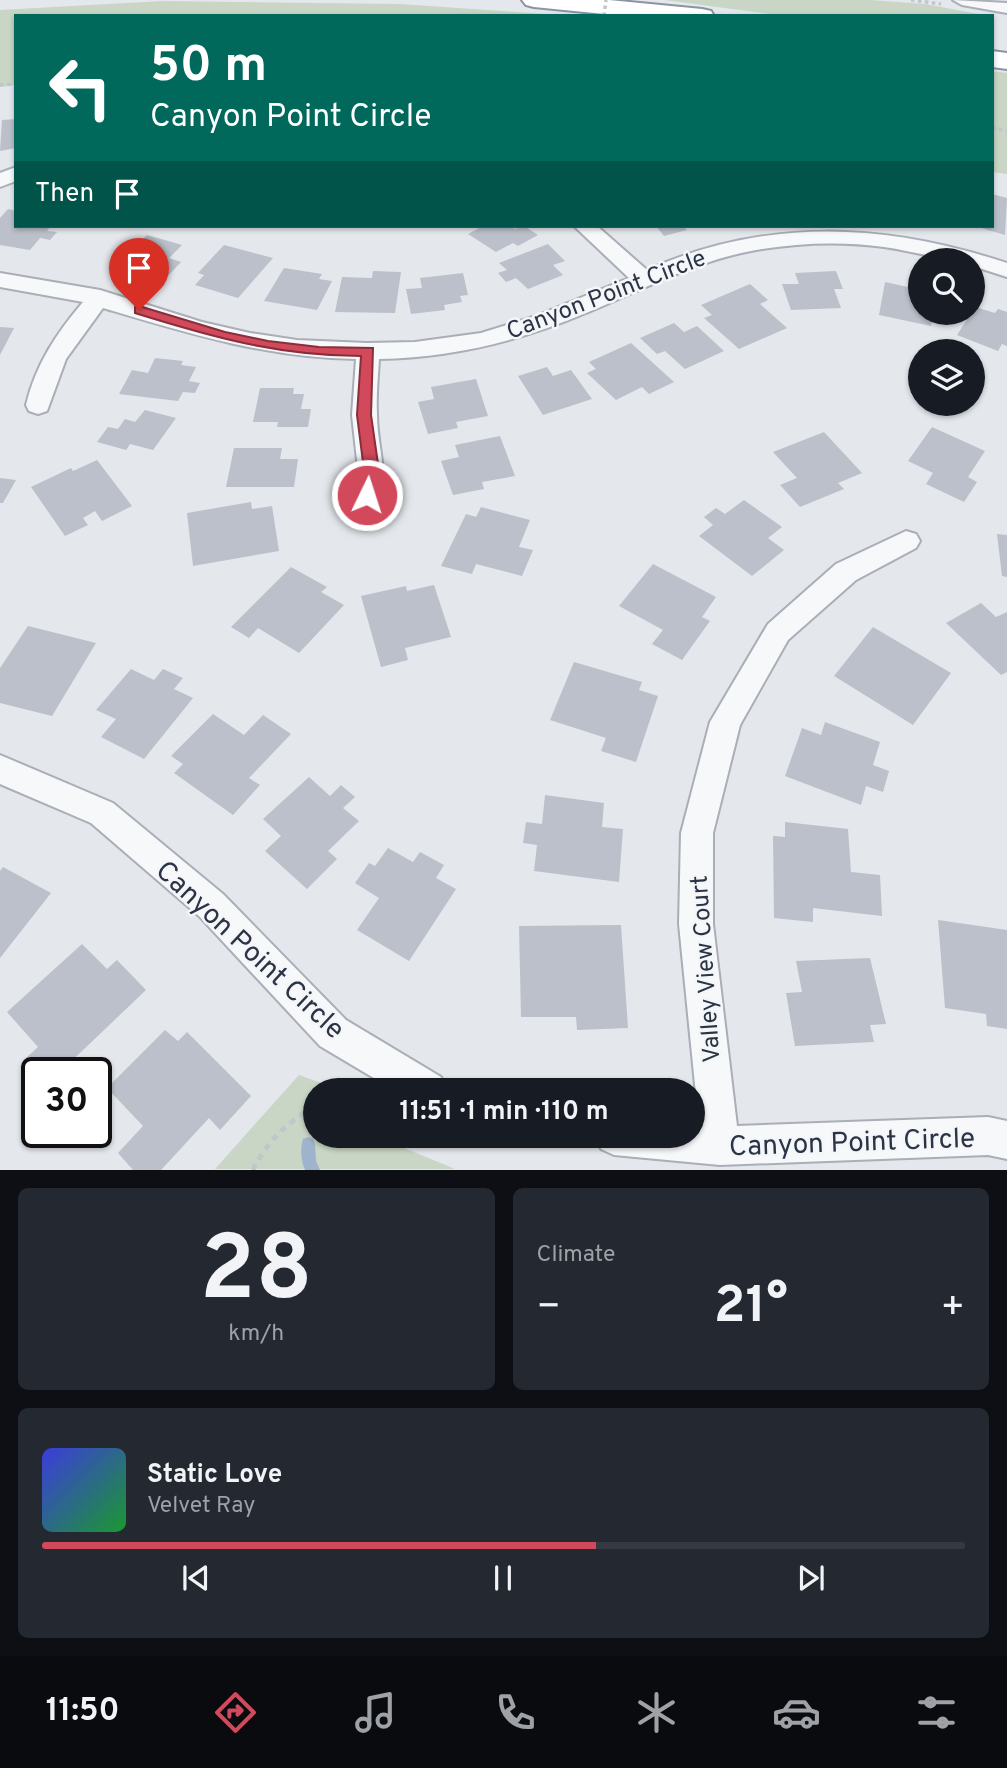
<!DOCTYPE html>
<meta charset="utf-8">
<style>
body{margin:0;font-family:Overpass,sans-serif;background:#242831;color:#f1f3f6;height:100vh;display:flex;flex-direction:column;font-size:26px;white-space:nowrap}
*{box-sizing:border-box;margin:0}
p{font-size:23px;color:#9ea1a6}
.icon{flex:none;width:38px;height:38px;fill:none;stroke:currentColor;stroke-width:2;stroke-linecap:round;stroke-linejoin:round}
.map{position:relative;height:1170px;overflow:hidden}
.details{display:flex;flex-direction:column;gap:18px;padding:18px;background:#0d0f14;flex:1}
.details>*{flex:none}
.top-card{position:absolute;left:14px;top:14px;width:980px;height:214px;border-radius:0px;box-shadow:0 2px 5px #0004;background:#00695c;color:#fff;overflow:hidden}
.controls{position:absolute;left:908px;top:248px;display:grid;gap:14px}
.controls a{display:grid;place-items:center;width:77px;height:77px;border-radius:50%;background:#171b24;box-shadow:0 2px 5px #0004;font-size:35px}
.speed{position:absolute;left:21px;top:1057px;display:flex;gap:14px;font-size:35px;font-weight:700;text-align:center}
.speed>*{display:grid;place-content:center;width:91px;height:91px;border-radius:50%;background:#171b24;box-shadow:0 2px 5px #0004;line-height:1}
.speed .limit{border:4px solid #111;border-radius:10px;background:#fff;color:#111}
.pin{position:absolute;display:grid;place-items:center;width:60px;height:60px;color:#fff;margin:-72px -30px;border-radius:50% 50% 50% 0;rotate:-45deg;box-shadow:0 0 7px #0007}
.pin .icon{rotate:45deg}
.me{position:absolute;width:77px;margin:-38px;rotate:4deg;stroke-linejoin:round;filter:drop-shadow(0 0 5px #0008)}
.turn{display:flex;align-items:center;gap:24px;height:147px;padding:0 21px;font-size:32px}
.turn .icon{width:91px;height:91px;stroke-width:2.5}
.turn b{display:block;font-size:49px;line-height:60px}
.then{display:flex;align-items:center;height:66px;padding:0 21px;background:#0003;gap:14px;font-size:26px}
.big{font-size:52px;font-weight:700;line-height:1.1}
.details .tile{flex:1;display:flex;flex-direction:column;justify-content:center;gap:10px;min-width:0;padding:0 24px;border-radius:10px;background:#242831}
.details .dial{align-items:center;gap:0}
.dial b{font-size:91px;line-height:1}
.song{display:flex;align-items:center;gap:21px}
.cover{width:84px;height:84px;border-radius:10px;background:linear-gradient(135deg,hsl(240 70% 55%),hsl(130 70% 35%))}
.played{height:7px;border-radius:4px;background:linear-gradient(90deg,#d1495b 60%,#363941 60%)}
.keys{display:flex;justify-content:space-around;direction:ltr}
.heat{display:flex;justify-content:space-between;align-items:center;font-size:38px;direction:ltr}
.details .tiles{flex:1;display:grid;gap:18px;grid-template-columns:1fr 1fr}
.tile:last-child{grid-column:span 2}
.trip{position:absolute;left:303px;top:1078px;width:402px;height:70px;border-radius:35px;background:#171b24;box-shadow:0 2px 5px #0004;font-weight:700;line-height:70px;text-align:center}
.dock{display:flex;height:112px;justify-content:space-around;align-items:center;background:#090b0e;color:#9ea1a6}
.dock .icon{width:49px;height:49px}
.dock .current{color:#d1495b}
.dock b{font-size:32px;color:#f1f3f6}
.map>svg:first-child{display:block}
</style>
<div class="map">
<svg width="1007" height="1170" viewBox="0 0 1007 1170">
<rect width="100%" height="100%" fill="#e4e7ec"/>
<path fill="#c9d6c5" d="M665,0H870L925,4L989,16H784Z
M163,1L400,4L575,16H16V85L0,87V10Z
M992,71L1007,73V174L992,172Z
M299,1075L341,1090H315V1136H381L385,1140L455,1169H215Z"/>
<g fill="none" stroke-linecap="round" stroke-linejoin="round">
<path fill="#9fb4cc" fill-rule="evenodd" d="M308,1137L313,1139L315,1144L316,1161L320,1170H305C301,1161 300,1148 303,1139Z"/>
</g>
<path fill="#bbc0ca" d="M16,119V148L0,151L2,120Z
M992,194L1007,198L1005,235L975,226H992Z
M8,209L16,211V226H51L47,231L57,232L50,240L40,238L30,250L0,245V218Z
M483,226H510L515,229L524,226L538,235L518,246L513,243L496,252L468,234Z
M656,226H689L685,228L687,230L664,236Z
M147,235L182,245L169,258L181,262L166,278L140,270L150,260L128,254Z
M548,244L565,261L553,265L563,275L528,289L516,278L506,282L498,273L507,270L499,263Z
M224,245L273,258L238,298L195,285L204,275L198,273Z
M284,268L322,274L319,279L332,281L317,310L264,301Z
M373,271L401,272L395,313L335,312L342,277L372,278Z
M836,271L843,289H834L841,308L791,310L782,284H799L795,273Z
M463,273L468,295L460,296L462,302L444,305L445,310L411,314L406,289L422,288L420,278Z
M909,280L920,282V313H933L931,326L879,315L885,282L908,287Z
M750,284L768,300L760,304L787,328L739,349L704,318L712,315L701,305Z
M975,307L995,313L998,309L1007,312V346L1002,344L998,351L957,335Z
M674,323L684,332L697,326L724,351L685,369L665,351L657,354L640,338Z
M0,327L14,328L0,355Z
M631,343L674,382L649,394L642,387L616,400L587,373L596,369L589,362Z
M155,358L183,361L181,365L196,367L189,381L200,383L195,393L183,392L178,401L119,394L132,370L148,373Z
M547,367L553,376L571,370L592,399L543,415L518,376Z
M476,379L488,416L456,422L458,428L428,434L418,402L434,399L431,387Z
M260,388H294L293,394H304L301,409H311L308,427H277L278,422H253Z
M145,410L176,418L153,450L130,444L126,450L97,442L108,427L118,429L125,419L135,422Z
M932,427L985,451L968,477L977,482L964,502L926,484L933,473L908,461Z
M824,432L862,473L838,483L844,489L800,507L780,485L797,478L773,452Z
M500,436L515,476L482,482L484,489L453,495L441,461L459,457L455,445Z
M234,448H282L280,459H298L294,487H226Z
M97,460L132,506L102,521L95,511L83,518L88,525L65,536L31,487L71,468L73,471Z
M0,478L16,480L3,503H0Z
M744,500L782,527L768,538L784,550L752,576L699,536L713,525L704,517L716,508L725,514Z
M251,502L252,509L272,506L279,551L193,566L187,513Z
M481,507L530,520L519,547L533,550L522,576L476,564L472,574L441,566L466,514L476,517Z
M997,534L1007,535V577L1002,576Z
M653,564L716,597L702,617L710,621L682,660L652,644L663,630L619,606Z
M291,567L327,587L321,592L344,605L299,653L258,628L249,638L231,627Z
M434,585L451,637L405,648L408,660L381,667L361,596L406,586L407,591Z
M981,603L996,617L1007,612V672L1001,675L946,623Z
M28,626L96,643L52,716L0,703V668Z
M873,627L951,673L913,725L834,676Z
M574,662L642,682L639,690L658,696L636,762L601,751L606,738L550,720Z
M131,669L154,680L163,669L183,678L174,689L193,698L144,759L101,737L116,719L96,710Z
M213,714L244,735L263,715L291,734L249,778L260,785L233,815L174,773L183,764L171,756Z
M825,722L880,742L873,765L889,771L883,792L866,786L861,805L785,776L802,728L821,735Z
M309,777L330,796L341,785L355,797L343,808L359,821L328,851L337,859L307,889L265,851L281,836L263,819Z
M545,795L604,803L602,827L623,829L619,882L534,871L537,845L523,843L526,822L542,824Z
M785,822L848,829L851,872L880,875L882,916L813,908V922L774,918L773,836L785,837Z
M388,848L413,862L420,852L444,865L436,878L456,889L409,961L357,930L379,898L355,883L369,863L375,866Z
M3,867L51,893L0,958V871Z
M938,920L1007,930V1029L987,1026L986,1014L945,1008Z
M621,925L628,1028L577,1030L576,1017H521L519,926Z
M82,944L107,969L117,960L146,990L59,1073H37L25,1059L38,1047L7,1012Z
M870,958L886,1024L870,1025L874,1042L795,1046L786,993L802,992L796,961Z
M165,1030L178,1041L187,1032L251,1096L220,1130L209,1118L161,1170H133L118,1153L143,1126L107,1088Z"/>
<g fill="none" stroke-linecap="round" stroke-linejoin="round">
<g stroke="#a9aeb7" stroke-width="4">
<path id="minor" d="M953,0L1007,3V13L962,5Z
M16,167V181L0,187V173Z
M574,226H597L647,270C767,217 884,223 1007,263V277L973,266V261C943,261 913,251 884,247C840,241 794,243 751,251C693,262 640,291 586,313C520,341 452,358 379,359C378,377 376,395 377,414C377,454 394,480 371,520L362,523L353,520L349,513L359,478L352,415L356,359C267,358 187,333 103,308L66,359L47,411L38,414L29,411L26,405C36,364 56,334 83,302L0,287V273L100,290L202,322L250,333L297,340L367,343L415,342L481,333L536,316L629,278Z
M906,531L916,534L920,541L916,548L856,580L788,640L740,725L713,833V924L737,1126L988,1117L1007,1121V1159L988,1155L720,1165L614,1155L601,1149L595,1136H693V1124L699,1125L679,924L681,833L710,722L768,624L836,564Z
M0,755L113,803L223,894L346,1020L441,1077L447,1090H394L320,1046L199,916L91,823L0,784Z"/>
</g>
<g stroke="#8b94a3" stroke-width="4">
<path id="trunk" d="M522,0H609L702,9L711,11L714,16H624L534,7L526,5Z
M992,51L1007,53V69L992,67Z"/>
</g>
<path stroke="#c2c5cb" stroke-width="3.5" stroke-dasharray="3.5 3.5" stroke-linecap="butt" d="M911,0L941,4
M0,85L16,84
M992,128L1007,131"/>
<path stroke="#c2c5cb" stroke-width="5" stroke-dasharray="6 6" stroke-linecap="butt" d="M342,1090L349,1079
M253,1170C267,1141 288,1122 315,1106"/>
<use href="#minor" fill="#f7f8fa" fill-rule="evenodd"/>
<use href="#trunk" fill="#fff" fill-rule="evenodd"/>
<path stroke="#c2c5cb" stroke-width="3.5" stroke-dasharray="3.5 3.5" stroke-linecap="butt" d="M604,16L606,0"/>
</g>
<path fill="#d1495b" stroke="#882f3b" stroke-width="2" d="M139,306L225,332L268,341L319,347L373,348L371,415L380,478L373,499L367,501L360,495L365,478L357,415L361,356C279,356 212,337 135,313V307Z"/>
<g text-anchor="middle" stroke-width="5" stroke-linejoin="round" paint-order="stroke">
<g font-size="24" fill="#2b3445" stroke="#f4f6f9">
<text transform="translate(606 294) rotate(-21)" y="8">Canyon Point Circle</text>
<text transform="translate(705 969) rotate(-94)" y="8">Valley View Court</text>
</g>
<g font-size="28" fill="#2b3445" stroke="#f4f6f9">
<text transform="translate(251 949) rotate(43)" y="10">Canyon Point Circle</text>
<text transform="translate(852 1141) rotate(-2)" y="10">Canyon Point Circle</text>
</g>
</g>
</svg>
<div class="controls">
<a><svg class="icon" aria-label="search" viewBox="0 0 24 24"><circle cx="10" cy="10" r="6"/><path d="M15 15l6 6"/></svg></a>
<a><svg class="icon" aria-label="layers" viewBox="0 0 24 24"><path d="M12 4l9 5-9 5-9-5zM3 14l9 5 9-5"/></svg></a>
</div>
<div class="speed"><div class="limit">30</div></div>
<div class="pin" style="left:139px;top:310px;background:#d93025"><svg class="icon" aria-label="arrive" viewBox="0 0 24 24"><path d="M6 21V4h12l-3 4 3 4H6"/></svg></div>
<svg class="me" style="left:367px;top:495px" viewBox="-20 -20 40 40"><circle r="17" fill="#d1495b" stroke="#fff" stroke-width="3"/><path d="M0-11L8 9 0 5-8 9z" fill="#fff"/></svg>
<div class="trip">11:51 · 1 min · 110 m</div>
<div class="top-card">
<div class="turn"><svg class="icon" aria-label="left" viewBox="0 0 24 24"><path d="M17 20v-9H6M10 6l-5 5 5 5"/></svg><div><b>50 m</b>Canyon Point Circle</div></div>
<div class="then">Then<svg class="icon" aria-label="arrive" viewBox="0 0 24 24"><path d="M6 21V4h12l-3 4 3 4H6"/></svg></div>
</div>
</div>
<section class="details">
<div class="tiles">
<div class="tile dial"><b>28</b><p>km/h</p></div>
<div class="tile"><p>Climate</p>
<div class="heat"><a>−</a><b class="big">21°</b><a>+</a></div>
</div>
<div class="tile">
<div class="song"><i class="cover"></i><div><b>Static Love</b><p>Velvet Ray</p></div></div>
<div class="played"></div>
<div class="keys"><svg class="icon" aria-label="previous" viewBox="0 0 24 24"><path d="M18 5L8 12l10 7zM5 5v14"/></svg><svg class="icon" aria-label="pause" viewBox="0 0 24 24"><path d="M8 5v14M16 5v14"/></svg><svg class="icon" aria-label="next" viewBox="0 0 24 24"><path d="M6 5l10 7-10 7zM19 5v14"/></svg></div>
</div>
</div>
</section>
<nav class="dock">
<b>11:50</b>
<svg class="icon current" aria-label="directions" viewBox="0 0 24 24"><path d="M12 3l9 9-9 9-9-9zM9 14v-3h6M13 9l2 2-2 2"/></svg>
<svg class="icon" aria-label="music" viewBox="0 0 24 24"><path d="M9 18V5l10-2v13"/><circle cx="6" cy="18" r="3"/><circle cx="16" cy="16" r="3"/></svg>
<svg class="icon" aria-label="phone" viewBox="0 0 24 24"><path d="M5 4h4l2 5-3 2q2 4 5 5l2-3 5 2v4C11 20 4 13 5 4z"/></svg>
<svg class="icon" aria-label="climate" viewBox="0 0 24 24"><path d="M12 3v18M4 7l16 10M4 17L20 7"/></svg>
<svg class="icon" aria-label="car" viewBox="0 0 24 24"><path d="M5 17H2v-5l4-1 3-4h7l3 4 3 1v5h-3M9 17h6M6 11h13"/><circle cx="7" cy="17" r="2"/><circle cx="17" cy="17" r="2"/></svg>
<svg class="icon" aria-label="filters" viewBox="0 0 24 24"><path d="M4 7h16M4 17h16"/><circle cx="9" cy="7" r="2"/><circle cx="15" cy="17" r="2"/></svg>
</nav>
